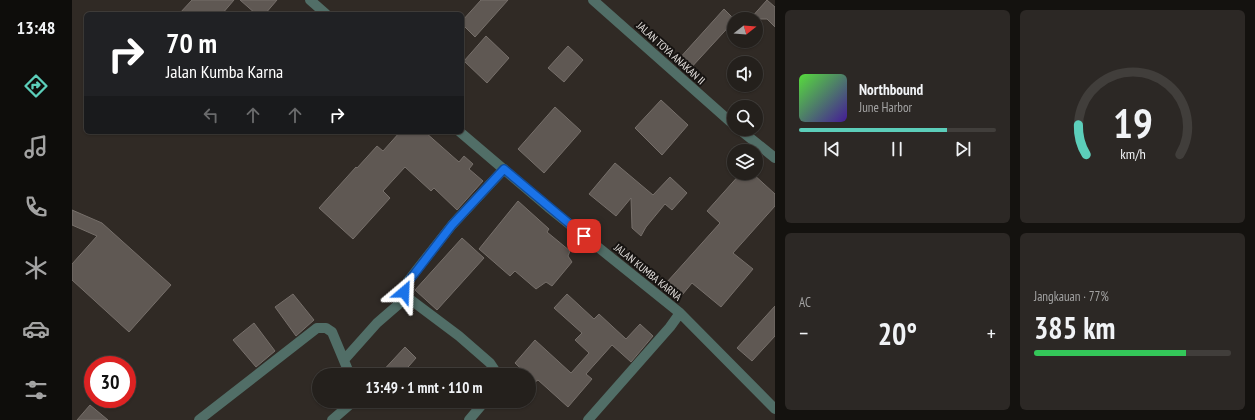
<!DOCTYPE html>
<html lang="id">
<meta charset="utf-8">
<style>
body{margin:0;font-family:"PT Sans Narrow",sans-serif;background:#2c2825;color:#f1f3f6;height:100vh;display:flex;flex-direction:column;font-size:15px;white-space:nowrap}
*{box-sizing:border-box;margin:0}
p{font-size:13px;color:#a3a3a3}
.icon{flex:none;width:22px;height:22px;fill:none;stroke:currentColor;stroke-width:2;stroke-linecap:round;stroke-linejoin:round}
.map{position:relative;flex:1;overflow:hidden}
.sheet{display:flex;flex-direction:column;gap:10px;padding:10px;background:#14120f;width:480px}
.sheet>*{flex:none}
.guide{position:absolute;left:12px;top:12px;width:380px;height:122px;border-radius:6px;box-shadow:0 1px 3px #0004,0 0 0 1px #413e3b;background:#202124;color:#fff;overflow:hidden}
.needle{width:26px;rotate:73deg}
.controls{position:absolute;left:655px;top:12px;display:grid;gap:8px}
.controls a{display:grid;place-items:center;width:36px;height:36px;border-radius:50%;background:#24201c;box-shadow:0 1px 3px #0004,0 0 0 1px #413e3b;font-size:20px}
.speed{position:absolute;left:12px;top:356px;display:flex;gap:8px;font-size:20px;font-weight:700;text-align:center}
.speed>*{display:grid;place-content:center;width:52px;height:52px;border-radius:50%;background:#24201c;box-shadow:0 1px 3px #0004,0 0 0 1px #413e3b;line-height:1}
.speed .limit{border:6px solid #d22;background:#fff;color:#111}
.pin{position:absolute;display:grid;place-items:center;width:34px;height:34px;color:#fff;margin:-17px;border-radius:8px;box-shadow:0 2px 6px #0006}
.me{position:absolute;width:44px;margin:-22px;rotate:26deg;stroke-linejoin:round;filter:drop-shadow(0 0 3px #0008)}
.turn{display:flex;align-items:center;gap:14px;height:84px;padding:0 16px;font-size:18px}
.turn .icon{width:52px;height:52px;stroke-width:2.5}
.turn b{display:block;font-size:28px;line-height:34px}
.lanes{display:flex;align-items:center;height:38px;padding:0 16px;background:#0003;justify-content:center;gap:20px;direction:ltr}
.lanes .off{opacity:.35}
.big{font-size:30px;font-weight:700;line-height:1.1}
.sheet .card{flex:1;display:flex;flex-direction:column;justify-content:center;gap:6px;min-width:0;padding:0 14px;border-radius:6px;background:#2c2825}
.sheet .dial{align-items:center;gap:0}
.dial svg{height:104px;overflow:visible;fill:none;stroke:#413e3b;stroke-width:7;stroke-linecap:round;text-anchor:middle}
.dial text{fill:#f1f3f6;stroke:none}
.song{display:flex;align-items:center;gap:12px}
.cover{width:48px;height:48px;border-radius:6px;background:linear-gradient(135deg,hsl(110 70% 55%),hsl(260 70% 35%))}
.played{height:4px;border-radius:2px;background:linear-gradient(90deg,#5cceba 75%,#413e3b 75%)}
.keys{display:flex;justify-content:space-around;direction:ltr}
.heat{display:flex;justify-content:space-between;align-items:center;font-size:22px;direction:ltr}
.charge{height:6px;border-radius:3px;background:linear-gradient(90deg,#34c759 77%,#413e3b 0)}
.sheet .tiles{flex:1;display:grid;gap:10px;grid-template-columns:repeat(2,1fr)}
.trip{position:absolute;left:240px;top:368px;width:224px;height:40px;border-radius:20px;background:#24201c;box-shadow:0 1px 3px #0004,0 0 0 1px #413e3b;font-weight:700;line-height:40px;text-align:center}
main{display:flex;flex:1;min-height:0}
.menu{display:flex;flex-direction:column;width:72px;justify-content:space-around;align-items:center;background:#0e0d0b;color:#a3a3a3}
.menu .icon{width:28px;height:28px}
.menu .current{color:#5cceba}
.menu b{font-size:18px;color:#f1f3f6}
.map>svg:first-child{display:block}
</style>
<main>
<nav class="menu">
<b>13:48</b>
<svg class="icon current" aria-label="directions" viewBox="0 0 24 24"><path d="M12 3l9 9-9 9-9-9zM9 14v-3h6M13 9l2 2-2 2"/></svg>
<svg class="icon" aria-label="music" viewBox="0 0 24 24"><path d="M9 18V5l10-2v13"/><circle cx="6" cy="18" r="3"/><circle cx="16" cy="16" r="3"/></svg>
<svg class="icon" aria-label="phone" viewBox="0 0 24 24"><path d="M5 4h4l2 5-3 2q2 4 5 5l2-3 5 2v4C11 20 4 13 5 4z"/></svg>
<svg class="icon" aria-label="climate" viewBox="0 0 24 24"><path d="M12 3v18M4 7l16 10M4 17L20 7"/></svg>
<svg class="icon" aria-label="car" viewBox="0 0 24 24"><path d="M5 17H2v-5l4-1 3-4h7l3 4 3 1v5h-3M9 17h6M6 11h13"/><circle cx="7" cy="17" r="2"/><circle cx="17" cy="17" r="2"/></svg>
<svg class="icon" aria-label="filters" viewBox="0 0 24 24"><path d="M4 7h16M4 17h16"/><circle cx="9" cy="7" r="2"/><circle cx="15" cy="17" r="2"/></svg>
</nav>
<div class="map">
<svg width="703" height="420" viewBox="0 0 703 420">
<rect width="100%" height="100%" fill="#302a25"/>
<path fill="#5f5853" stroke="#766f6a" d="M120,0H162L150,14H107Z
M168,0H205L193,14H184Z
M409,0H436L403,37L390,24V21Z
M695,0L703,7V27L695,19H678Z
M652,9L662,19V21L617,70L606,60Z
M414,36L437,58L415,83L392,61Z
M496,46L511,60L492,82L476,68Z
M589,100L616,125L590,155L563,128Z
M483,107L509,131L472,173L446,149Z
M328,132H353L387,162L392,156L401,164L397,169L411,181L385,210L362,188L359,191L333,167L311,191L318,198L281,239L247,208L284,167L285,168L305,146L311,151Z
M543,163L581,195L598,177L615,193L600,210L593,204L574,227L569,236L560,228L559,198L544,216L517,194Z
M669,173H680L703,194V206L661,253L681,269L649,307L620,283L610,295L595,282L648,223L635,211Z
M446,201L477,229L475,232L498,251L496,256L500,262L480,286L474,282L464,289L443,271L438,276L407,249Z
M0,210L30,223L99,285L57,332L0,280V264L25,236L0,225Z
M390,238L412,258L365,310L343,290Z
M221,294L242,320L224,336L203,307Z
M495,294L522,319L527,314L554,339L568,324L581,336L559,362L540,345L514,374L520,379L496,407L466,380L463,382L443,363L463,340L499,373L517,353L503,340L510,333L482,308Z
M703,306V336L680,361L665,348Z
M182,323L203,351L184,367L161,340Z
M333,347L344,358L329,375H307Z
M18,405L36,420H5Z"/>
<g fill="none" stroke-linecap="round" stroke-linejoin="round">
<path stroke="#516e67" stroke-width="10" d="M238,0L254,14
M521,0L662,125
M667,129L703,158
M388,132L476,207L608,313L703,409
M272,360L305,323L335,297
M426,375L418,363L387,336L335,297C332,291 333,288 336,281L380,225L432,169
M127,420L245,328H254L260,332L278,375
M260,420L282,401
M397,420L413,401
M516,420L598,327L608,313"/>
</g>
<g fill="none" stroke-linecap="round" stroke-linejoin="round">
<g stroke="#114b97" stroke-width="10">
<path id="route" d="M332,292L336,282L380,225L432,169L512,236"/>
</g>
<use href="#route" stroke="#1a73e8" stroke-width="7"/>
</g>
<g text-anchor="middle" stroke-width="4" stroke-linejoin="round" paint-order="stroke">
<g font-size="11" fill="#e2dedb" stroke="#161311">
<text transform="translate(599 53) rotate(42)" y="4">JALAN TOYA ANAKAN II</text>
<text transform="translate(576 272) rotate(39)" y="4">JALAN KUMBA KARNA</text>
</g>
</g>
</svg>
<div class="controls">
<a><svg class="needle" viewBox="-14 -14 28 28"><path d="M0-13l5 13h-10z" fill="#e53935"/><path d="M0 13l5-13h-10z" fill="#a3a3a3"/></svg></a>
<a><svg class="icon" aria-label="sound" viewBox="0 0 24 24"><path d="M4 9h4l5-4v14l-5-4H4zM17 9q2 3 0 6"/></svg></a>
<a><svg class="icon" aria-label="search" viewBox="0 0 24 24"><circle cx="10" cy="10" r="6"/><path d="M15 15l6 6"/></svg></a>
<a><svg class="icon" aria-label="layers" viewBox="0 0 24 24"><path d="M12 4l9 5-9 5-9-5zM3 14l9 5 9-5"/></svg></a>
</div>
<div class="speed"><div class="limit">30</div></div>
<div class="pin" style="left:512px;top:236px;background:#d93025"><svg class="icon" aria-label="arrive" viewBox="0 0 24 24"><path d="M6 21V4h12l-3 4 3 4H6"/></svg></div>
<svg class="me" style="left:332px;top:292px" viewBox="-20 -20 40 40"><path d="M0-17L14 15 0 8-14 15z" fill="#1a73e8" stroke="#fff" stroke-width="4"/></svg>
<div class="trip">13:49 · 1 mnt · 110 m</div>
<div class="guide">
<div class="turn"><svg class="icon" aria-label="right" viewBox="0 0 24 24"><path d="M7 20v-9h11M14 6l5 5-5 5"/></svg><div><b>70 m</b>Jalan Kumba Karna</div></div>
<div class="lanes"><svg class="icon off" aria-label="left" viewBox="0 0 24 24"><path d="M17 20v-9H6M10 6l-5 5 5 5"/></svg><svg class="icon off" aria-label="ahead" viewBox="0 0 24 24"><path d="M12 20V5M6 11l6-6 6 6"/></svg><svg class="icon off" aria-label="ahead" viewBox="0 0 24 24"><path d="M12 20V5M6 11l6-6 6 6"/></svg><svg class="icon" aria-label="right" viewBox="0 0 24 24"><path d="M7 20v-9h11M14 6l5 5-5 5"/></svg></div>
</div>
</div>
<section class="sheet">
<div class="tiles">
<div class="card">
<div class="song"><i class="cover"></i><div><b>Northbound</b><p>June Harbor</p></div></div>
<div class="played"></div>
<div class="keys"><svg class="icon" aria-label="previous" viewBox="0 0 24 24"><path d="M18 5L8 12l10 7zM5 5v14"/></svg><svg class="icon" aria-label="pause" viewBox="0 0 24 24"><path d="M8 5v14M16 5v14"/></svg><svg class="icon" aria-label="next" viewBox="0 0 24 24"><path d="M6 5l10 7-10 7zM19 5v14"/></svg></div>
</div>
<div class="card dial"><svg viewBox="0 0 100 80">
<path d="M14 69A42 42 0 1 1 86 69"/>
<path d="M14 69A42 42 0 0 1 8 46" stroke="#5cceba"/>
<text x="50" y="56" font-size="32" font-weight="700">19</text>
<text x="50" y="72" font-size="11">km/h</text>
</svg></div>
<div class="card"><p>AC</p>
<div class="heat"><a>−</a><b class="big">20°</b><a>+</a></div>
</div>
<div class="card"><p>Jangkauan · 77%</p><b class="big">385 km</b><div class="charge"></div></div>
</div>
</section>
</main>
